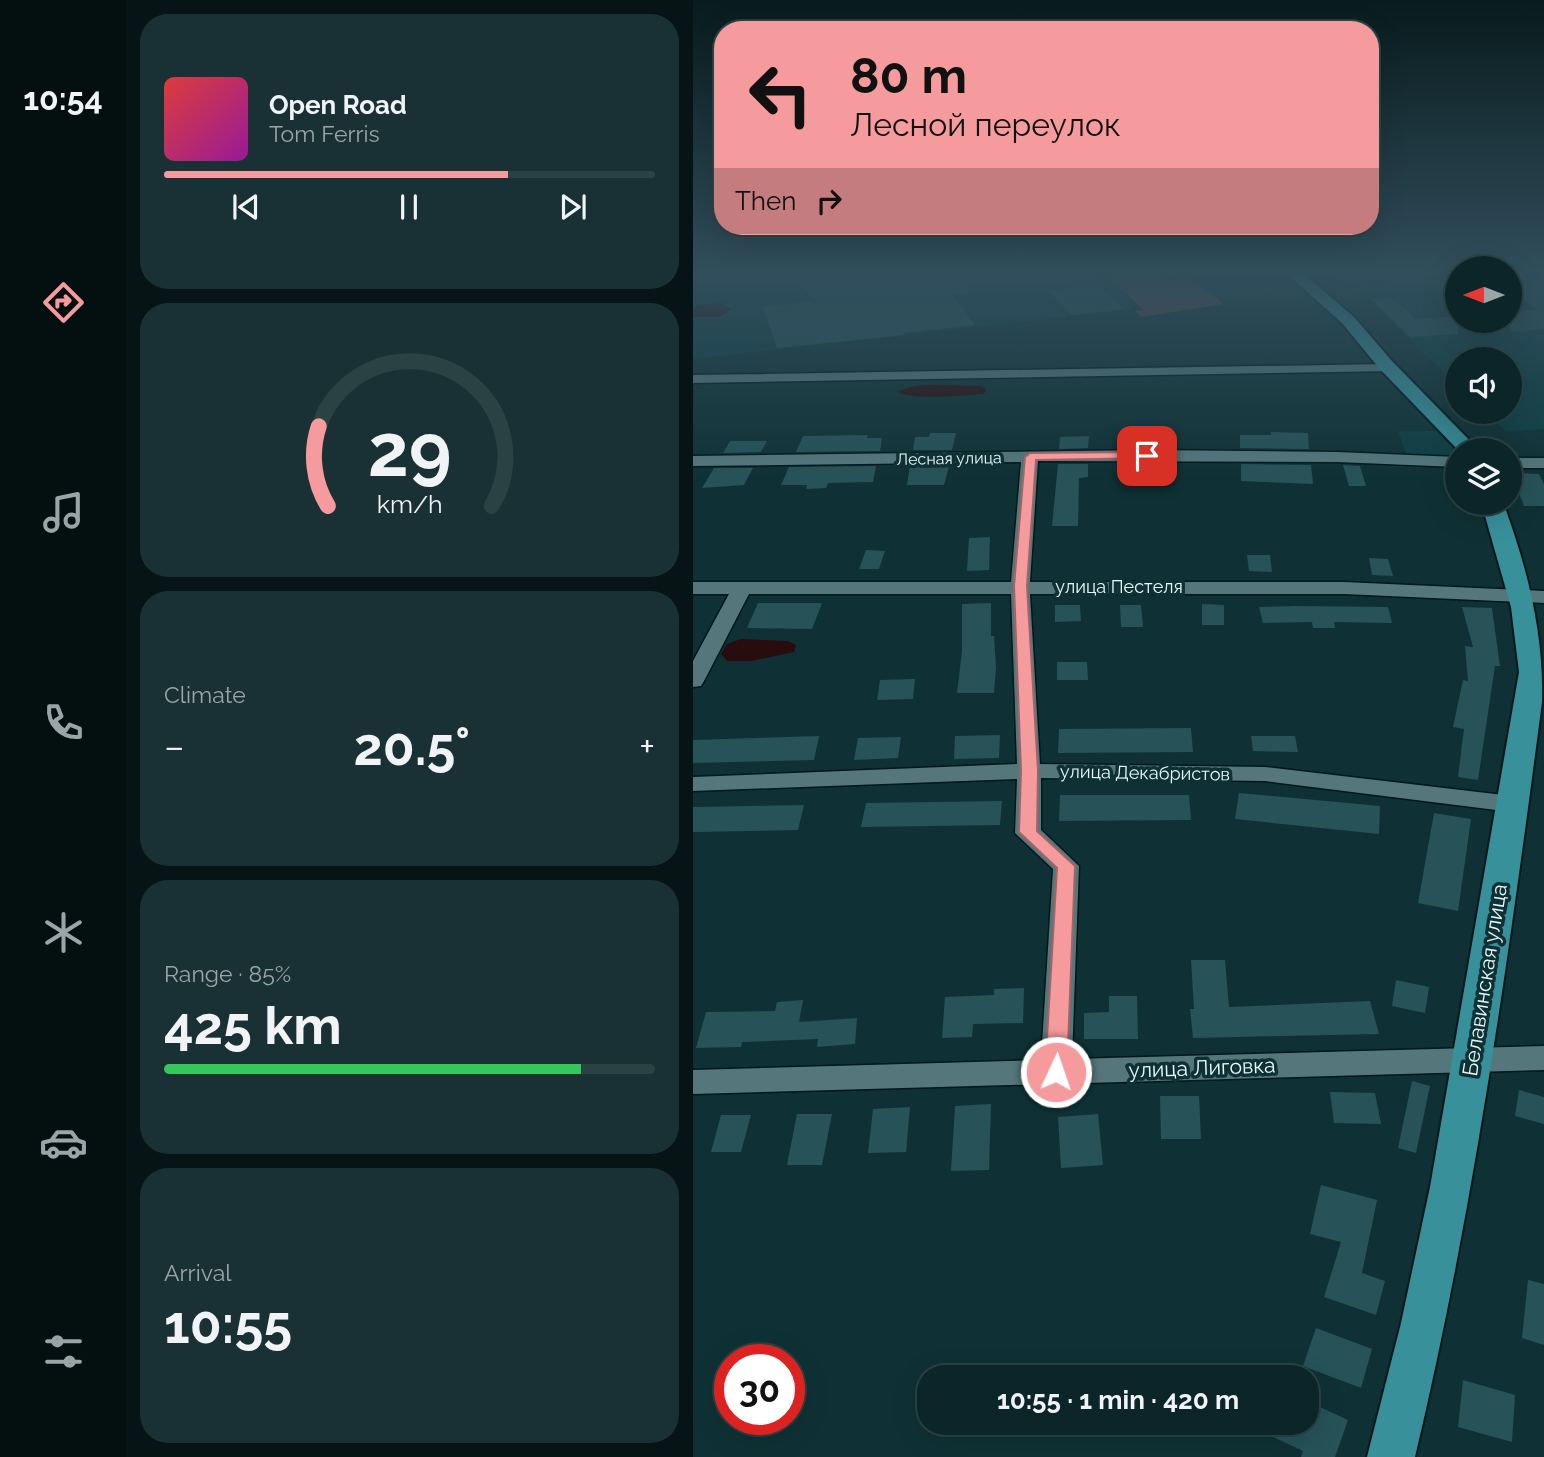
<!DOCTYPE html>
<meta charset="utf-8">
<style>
body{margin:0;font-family:Raleway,sans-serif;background:#193134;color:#f1f3f6;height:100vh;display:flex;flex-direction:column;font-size:26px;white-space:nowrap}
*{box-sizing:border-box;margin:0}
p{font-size:23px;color:#9aa5a8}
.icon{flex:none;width:38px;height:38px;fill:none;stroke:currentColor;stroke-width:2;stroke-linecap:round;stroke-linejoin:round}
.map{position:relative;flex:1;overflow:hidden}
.side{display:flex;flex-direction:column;gap:14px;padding:14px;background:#061416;width:567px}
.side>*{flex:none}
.hud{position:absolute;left:21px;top:21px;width:665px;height:214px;border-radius:28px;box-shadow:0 7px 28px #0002,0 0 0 2px #2b4245;background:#f59b9e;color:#111;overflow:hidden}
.needle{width:46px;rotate:270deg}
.fabs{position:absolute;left:752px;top:256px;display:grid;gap:14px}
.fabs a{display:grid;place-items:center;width:77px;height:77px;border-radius:50%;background:#0b2528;box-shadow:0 7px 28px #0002,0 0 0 2px #2b4245;font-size:35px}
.speed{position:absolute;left:21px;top:1344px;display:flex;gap:14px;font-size:35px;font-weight:700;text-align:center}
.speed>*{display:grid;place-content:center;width:91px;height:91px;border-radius:50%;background:#0b2528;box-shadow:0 7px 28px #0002,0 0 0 2px #2b4245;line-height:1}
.speed .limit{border:10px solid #d22;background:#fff;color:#111}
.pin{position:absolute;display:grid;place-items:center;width:60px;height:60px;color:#fff;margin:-30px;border-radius:14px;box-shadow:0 4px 10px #0006}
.me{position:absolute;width:77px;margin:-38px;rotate:3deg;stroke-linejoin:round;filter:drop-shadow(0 0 5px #0008)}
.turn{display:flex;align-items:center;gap:24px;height:147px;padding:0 21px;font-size:32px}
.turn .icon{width:91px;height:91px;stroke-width:2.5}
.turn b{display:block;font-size:49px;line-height:60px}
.then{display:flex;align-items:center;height:66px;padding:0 21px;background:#0003;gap:14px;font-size:26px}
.big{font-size:52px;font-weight:700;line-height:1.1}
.side .widget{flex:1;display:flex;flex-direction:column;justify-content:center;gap:10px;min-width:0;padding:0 24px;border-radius:28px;background:#193134}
.side .dial{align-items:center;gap:0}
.dial svg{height:182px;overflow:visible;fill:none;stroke:#2b4245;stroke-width:7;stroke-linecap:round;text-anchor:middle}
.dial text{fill:#f1f3f6;stroke:none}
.song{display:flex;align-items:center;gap:21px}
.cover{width:84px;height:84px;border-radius:10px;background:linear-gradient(135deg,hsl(0 70% 55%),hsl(300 70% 35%))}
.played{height:7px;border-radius:4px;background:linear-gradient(90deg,#f59b9e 70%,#2b4245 70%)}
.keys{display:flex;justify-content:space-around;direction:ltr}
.heat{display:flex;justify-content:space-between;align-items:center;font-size:38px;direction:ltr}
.charge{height:10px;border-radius:5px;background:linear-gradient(90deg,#34c759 85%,#2b4245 0)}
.trip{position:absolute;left:224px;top:1365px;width:402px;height:70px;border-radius:28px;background:#0b2528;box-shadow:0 7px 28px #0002,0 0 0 2px #2b4245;font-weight:700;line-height:70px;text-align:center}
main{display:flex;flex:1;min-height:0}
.dock{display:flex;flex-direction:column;width:126px;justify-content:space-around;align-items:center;background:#040f10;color:#9aa5a8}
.dock .icon{width:49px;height:49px}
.dock .on{color:#f59b9e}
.dock b{font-size:32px;color:#f1f3f6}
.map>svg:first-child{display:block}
</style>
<main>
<nav class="dock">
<b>10:54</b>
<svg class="icon on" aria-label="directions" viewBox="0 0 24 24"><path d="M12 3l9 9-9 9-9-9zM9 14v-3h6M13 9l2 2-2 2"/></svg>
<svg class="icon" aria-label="music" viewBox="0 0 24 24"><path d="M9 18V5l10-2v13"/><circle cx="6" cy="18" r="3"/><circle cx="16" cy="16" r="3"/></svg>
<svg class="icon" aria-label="phone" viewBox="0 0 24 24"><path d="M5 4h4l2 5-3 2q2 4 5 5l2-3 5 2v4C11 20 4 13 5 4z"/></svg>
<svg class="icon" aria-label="climate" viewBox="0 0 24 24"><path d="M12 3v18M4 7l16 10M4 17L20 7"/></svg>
<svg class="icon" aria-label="car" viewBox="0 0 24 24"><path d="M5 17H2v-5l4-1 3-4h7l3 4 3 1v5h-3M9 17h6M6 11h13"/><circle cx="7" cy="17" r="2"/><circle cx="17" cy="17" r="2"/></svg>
<svg class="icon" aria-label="filters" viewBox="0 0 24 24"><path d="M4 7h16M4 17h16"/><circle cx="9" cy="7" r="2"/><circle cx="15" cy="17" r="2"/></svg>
</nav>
<section class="side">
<div class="widget">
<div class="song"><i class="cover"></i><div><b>Open Road</b><p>Tom Ferris</p></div></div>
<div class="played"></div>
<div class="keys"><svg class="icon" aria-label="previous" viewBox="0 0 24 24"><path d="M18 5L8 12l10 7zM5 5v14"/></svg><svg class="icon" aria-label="pause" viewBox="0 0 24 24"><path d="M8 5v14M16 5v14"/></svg><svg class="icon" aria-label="next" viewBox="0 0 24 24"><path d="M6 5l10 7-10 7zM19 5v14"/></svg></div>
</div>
<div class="widget dial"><svg viewBox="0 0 100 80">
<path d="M14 69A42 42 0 1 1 86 69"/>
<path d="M14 69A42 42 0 0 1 10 34" stroke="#f59b9e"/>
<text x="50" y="56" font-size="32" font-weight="700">29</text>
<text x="50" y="72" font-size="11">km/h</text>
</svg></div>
<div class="widget"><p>Climate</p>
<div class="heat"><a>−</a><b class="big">20.5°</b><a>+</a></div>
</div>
<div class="widget"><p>Range · 85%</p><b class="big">425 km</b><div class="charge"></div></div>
<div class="widget"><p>Arrival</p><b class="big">10:55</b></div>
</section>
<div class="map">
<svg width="851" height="1457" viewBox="0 0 851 1457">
<rect width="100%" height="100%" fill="#0f3135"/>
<path fill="#0d3e43" d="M0,274H403L441,309L0,359Z
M817,274H851V429L814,432L790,411H817V359H765V387L660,283L765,276V320H817Z
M705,431H752L765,455H714Z"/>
<path fill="#644546" d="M435,274H461L471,281L496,278L531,304L448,317L442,311L451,310L415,277Z"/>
<path fill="#694547" d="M634,274H765V275L659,281Z"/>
<path fill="#290c0e" d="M28,303L39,309L26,317H0V309L4,305Z
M288,386L293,390L291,394C272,395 219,401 205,392C225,380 264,387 288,386Z
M48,639L95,641L103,645L101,652L58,661H34L28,654L34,644Z"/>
<path fill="#265258" d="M154,274H262L280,292L260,295L282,325L210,333L212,335L84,348L70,307L121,301L104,281Z
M851,274V329L817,332V312L844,310L817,289V275Z
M765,278V306L735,280Z
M406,285L431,309L379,315L355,291Z
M700,298L723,319L765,316V334L717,337L678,299Z
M578,432L615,433L616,449L547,448V435H578Z
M237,433H263L259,450H220L222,437H236Z
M175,435L174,438H189L187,451L103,452L110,436Z
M396,436L395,448L366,449L367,437Z
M459,436H482L483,448L459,447Z
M37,441H74L68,452L30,453Z
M365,464H395V477L386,478L385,526H359Z
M548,464L618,465L620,484L548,481Z
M650,465L667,466L673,486H656Z
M183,466L180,482L135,483L133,488L113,489L114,485H88L96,467Z
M217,466H256L251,485H214Z
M21,468H60L51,485L9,488Z
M818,473L846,474L851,484V506H831Z
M297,537L296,570L274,571L276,538Z
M173,550L192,551L186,569H166Z
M554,555H577L579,572L556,571Z
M676,558L695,559L700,576L679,575Z
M65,603H129L119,629L54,628Z
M298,603V636H301L303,668L301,693H264L269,651V604Z
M509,604L531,605V625H509Z
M362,605H387L388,621L362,622Z
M427,605H448L450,627H428Z
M602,606L695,607L699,623L641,622L642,628H620L619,622L570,623L566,607Z
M769,607L799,608L807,666H802L785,780L765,777L771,729L760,727L770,680L775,681L772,646L780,647Z
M364,662H394L395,680H364Z
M222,679L220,699L184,700L187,680Z
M498,728L500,752L365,753L366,729Z
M307,735L306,758L261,759L262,736Z
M126,736L121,760L0,763V740Z
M558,736H602L605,752L560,751Z
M208,737L205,758L161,760L165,738Z
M546,793L687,806L686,834L542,819Z
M367,795H496L498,820L366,821Z
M309,801L307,825L168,827L173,803Z
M111,805L105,830L0,832V807Z
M741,813L778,819L765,911L725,903Z
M498,960H532L536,1007L677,1001L686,1034L500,1038L497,1009H501Z
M703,980L736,987L732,1013L699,1006Z
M331,988L330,1023L280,1024L279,1037L249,1038L252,997L301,995V989Z
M416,996H444L445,1039H391V1013L416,1012Z
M110,1000L106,1022L164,1018L162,1044L124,1047L125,1039L49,1042L48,1047L3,1048L13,1012L82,1011L84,1002Z
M719,1081L737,1086L723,1153L705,1148Z
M826,1090L851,1097V1124L822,1116Z
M637,1092L682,1093L688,1124L641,1123Z
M467,1096H506L508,1139H468Z
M298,1104L296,1170L258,1171L262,1106Z
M217,1107L213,1152L175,1153L180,1109Z
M104,1114H139L129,1165H94Z
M405,1114L410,1165L368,1168L365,1117Z
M28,1115H58L48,1152H18Z
M628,1185L684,1200L669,1273L692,1281L683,1315L631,1297L648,1242L617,1234Z
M835,1280L851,1284V1345L829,1338Z
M623,1328L679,1349L668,1388L610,1366Z
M770,1380L822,1395L819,1442L765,1427Z
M614,1401L655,1420L642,1457H608L610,1451L550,1423H614Z"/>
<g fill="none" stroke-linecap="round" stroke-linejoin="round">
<g stroke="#01181b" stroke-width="3">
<path id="minor" d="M696,364L701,365L703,368L701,371L0,383V375Z
M454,450L644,452L765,457V467L644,462L345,461L337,582H651L851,591V603L651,594H337L347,764L572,767L819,796L828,799L831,804L828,809L819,812L572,781L348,778V830L386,866L379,1059L851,1046V1070L0,1094V1070L348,1060L360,869L322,833L324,779L0,791V777L324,764L318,594H56L11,681L8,686L0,687V661L36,594H0V582H318L328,462L0,466V456Z
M817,458H851V468H817Z"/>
</g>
<g stroke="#01181b" stroke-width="4">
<path id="major" d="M594,274H611L661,317L698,360L786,450H765L686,368L649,323Z
M788,502H810C834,567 851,633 849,702C816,955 781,1209 722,1457H674L708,1323L737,1187L826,672L818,607Z"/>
</g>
<use href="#minor" fill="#55777c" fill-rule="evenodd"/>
<use href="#major" fill="#38909b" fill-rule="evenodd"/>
</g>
<linearGradient id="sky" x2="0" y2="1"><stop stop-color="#081b1d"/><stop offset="0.57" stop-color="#314e5c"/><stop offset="1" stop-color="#314e5c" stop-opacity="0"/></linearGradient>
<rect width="851" height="478" fill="url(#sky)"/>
<path fill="#f59b9e" stroke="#9f6567" stroke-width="2" d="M454,452L458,453V458L343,460L334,586L345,771L344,831L382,866L374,1072L371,1078L363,1081L355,1078L352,1072L364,868L326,832L328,771L321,586L332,457L337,453Z"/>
<g text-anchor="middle" stroke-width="7" stroke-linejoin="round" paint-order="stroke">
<g font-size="16" fill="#e5f8fa" stroke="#0f3135">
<text transform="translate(256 458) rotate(-1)" y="6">Лесная улица</text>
</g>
<g font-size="18" fill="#e5f8fa" stroke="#0f3135">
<text x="426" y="593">улица Пестеля</text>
<text transform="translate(452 773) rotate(1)" y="6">улица Декабристов</text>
</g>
<g font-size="21" fill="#e5f8fa" stroke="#0f3135">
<text transform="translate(792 980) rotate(-81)" y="7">Белавинская улица</text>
<text transform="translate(509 1068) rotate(-2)" y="7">улица Лиговка</text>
</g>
</g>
</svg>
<div class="fabs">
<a><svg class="needle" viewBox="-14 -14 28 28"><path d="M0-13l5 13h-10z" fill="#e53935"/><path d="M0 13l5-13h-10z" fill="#9aa5a8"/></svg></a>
<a><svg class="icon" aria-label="sound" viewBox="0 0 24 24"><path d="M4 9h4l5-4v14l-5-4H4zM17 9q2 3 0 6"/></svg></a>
<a><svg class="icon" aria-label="layers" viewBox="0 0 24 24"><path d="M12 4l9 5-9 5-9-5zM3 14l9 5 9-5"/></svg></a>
</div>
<div class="speed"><div class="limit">30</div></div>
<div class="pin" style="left:454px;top:456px;background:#d93025"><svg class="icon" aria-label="arrive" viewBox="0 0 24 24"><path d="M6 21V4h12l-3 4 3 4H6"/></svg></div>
<svg class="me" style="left:363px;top:1072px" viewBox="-20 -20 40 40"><circle r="17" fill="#f59b9e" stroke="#fff" stroke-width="3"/><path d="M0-11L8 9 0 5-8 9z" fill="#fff"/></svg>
<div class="trip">10:55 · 1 min · 420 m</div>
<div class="hud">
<div class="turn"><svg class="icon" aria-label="left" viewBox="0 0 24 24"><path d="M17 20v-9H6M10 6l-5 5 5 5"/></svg><div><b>80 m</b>Лесной переулок</div></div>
<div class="then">Then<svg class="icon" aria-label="right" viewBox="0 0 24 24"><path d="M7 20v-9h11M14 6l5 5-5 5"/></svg></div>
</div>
</div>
</main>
